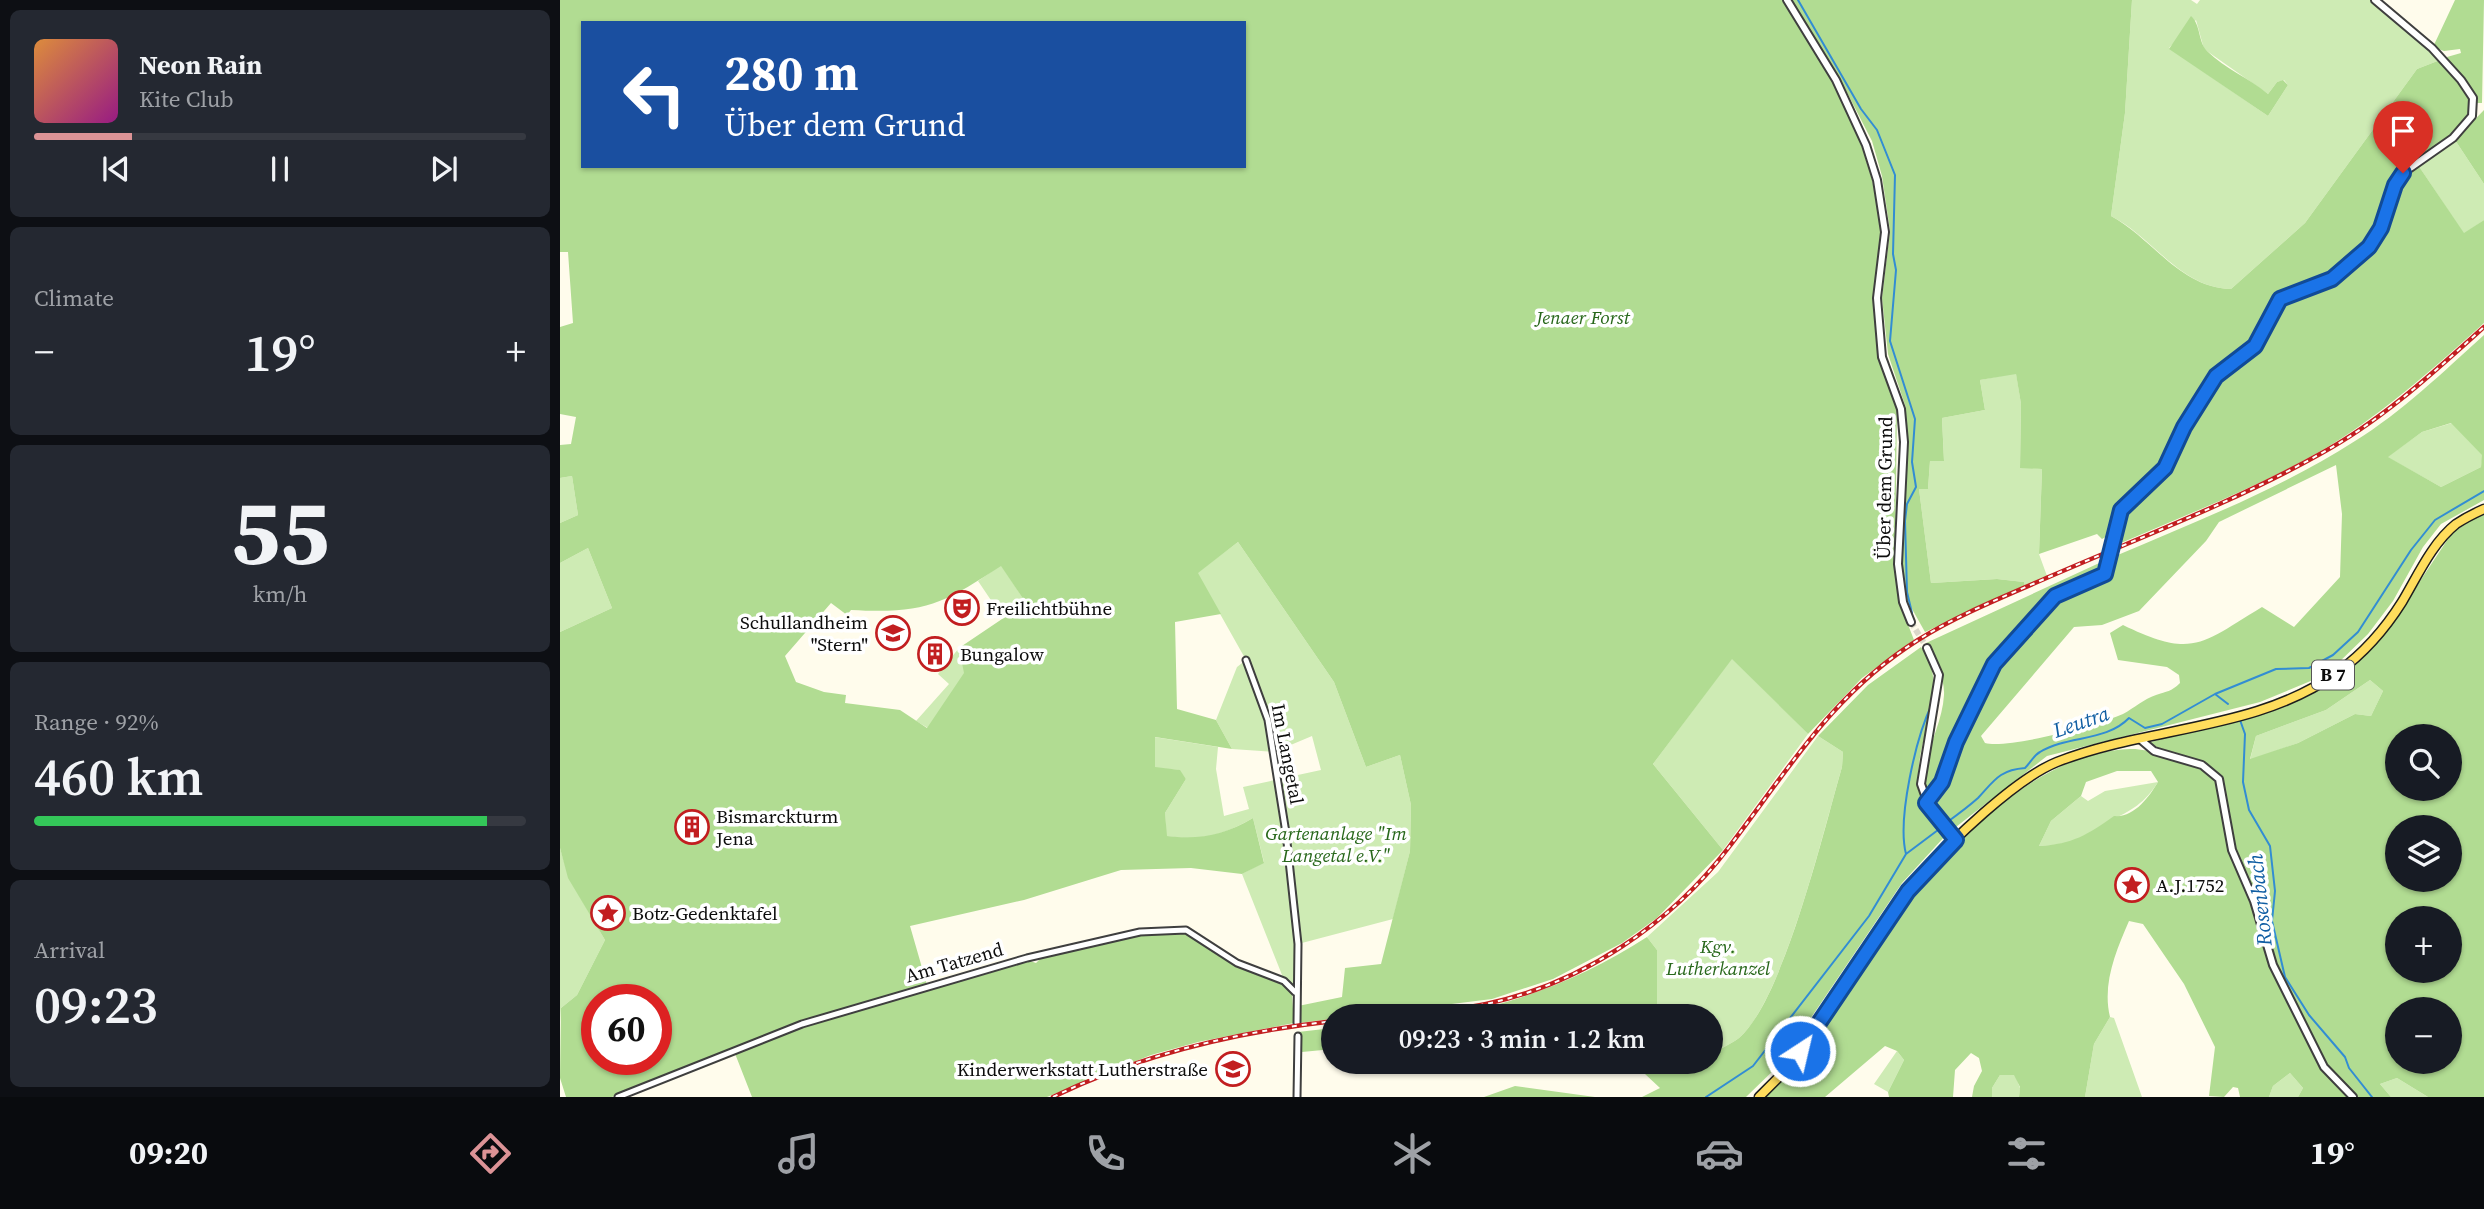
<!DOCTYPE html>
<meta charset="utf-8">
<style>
body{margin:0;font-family:"Source Serif 4",serif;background:#242831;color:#f1f3f6;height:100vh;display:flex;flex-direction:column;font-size:26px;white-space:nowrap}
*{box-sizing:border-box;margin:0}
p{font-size:23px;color:#9ea1a6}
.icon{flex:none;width:38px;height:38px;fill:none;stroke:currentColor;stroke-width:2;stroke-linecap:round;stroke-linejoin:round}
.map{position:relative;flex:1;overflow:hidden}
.sheet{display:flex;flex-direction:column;gap:10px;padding:10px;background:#0d0f14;width:560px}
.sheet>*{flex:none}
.top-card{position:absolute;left:21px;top:21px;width:665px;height:147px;border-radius:0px;box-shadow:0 2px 5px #0004;background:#1a4fa0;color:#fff;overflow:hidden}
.controls{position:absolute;left:1825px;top:724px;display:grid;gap:14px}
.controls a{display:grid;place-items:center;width:77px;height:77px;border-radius:50%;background:#171b24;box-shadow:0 2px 5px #0004;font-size:35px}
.speed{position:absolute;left:21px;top:984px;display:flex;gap:14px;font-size:35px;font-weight:700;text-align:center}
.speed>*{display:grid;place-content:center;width:91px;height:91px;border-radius:50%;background:#171b24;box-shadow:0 2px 5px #0004;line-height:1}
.speed .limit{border:10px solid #d22;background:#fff;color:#111}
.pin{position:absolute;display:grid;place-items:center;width:60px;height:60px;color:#fff;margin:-72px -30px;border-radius:50% 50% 50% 0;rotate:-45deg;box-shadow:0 0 7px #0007}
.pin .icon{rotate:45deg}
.me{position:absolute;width:77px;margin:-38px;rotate:35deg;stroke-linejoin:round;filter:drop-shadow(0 0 5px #0008)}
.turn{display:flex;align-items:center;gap:24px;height:147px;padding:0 28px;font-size:32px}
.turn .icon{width:91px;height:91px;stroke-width:2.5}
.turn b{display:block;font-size:49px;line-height:60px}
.big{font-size:52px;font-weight:600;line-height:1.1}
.sheet .widget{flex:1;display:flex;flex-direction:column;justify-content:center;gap:10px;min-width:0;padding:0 24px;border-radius:10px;background:#242831}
.sheet .dial{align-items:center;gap:0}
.dial b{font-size:91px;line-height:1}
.song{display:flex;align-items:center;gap:21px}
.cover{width:84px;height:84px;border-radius:10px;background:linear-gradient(135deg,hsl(30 70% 55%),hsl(310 70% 35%))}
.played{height:7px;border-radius:4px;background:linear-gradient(90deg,#dc9396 20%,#363941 20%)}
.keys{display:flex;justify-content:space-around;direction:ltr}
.heat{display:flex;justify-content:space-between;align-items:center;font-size:38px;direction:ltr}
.charge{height:10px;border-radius:5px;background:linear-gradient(90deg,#34c759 92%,#363941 0)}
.trip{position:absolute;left:761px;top:1004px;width:402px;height:70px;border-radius:35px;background:#171b24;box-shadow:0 2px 5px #0004;font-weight:600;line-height:70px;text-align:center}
.dock{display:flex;height:112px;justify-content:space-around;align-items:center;background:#090b0e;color:#9ea1a6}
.dock .icon{width:49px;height:49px}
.dock .selected{color:#dc9396}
.dock b{font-size:32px;color:#f1f3f6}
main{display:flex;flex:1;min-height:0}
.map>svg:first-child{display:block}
</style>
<main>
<section class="sheet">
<div class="widget">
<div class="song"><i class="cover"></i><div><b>Neon Rain</b><p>Kite Club</p></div></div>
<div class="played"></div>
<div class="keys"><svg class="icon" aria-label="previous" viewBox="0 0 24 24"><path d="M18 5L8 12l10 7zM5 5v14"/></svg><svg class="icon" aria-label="pause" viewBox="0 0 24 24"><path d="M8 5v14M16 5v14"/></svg><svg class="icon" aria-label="next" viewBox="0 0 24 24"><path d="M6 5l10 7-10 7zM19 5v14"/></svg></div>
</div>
<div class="widget"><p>Climate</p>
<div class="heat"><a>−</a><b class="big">19°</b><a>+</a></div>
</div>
<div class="widget dial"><b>55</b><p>km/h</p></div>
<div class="widget"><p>Range · 92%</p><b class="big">460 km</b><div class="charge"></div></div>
<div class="widget"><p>Arrival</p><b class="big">09:23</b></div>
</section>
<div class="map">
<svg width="1924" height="1097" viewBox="0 0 1924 1097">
<rect width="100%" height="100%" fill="#fffcec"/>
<path fill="#ceebb4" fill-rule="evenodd" d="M1572,0H1631L1637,4L1640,0H1811L1880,60L1857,69L1745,223L1671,289C1620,288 1593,237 1551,216L1565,113ZM1636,20L1644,49L1708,94L1717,82L1724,80L1728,85L1708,116L1609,48Z
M1895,140L1924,184V220L1904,234L1858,165Z
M1456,373L1461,404L1460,467L1482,469L1479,554L1487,576L1465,586L1464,582L1437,579L1371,583L1359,489H1368L1370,461L1384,460L1382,418L1425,410L1420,380Z
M1892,423L1923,455L1921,467L1881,487L1827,457L1862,432Z
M12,476L18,515L0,523V478Z
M678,542L774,682L806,767L840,755L851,805L850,851L833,919L738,944V974L734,986L724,980L682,874L704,862L693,818C662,836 641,841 606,836L605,813L626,779L619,770L595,768L594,737L658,747L656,769L664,816L689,809L683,787L761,770L752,736L714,752L672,749L656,720L677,667L686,660L637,573Z
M28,548L52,608L0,632V563Z
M441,565L466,603L443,618L418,581Z
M399,648L405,673L368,728L356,721L389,684L378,674Z
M1172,658L1248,734L1163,850L1093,764Z
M1810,680L1823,691L1811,716L1795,714L1738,743L1690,760L1696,736L1766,710Z
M1258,736L1283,752L1282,767C1264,828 1224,999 1179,1038C1171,1044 1160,1048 1152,1055V1017H1097V950L1087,937L1158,872Z
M1598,782C1585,803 1571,811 1549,821C1542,824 1538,830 1531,834C1516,843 1496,845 1479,846L1491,821L1521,796L1528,801L1545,791Z
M0,848L9,878L45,940L17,995L1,1008L0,1022Z
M1550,1017L1554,1018L1582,1097H1525L1534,1044Z
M1337,1051L1344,1060L1328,1092L1314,1084Z
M1730,1073L1743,1088L1738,1097H1709L1713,1086Z
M1440,1075H1455L1460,1088L1459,1097H1432V1088Z
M1837,1078L1868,1097H1831L1820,1084Z"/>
<path fill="#b1dc92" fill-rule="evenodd" d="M0,0H1223L1271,79L1301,144L1312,179L1321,230L1313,297L1318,356L1337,408L1335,565L1340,604L1354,640L1302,678L1248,734L1172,659L1093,764L1163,850L1097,918L1062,943L993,979L932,999L739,1023L738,1006L782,997L785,968L821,964L850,851L851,805L840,755L806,767L774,682L678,542L638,573L661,614L615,622L617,709L656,720L672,749L595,737V767L620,770L626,779L605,813L607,836C640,840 664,835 693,818L704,863L682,874L631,868L561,870L464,900L350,926L367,985L241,1022L52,1097H6L0,1078L1,1008L17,995L45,940L8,878L0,848V632L52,608L28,548L0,563V523L18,515L12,476L0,478V445L11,444L16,417L0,414V327L13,323L8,252H0ZM23,23H684V166H23ZM441,566L466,603L399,648L404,673L367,728L340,710L285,703L286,695L264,692L236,682L225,656L271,603L287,615L291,610C364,614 381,605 441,566ZM37,999H96V1059H37Z
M1232,0H1572L1565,113L1551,216C1592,238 1620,288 1671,289L1745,223L1857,69L1880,60L1911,98L1910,115L1903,126L1832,184L1819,227L1790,262L1771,276L1735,288L1714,301L1705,327L1693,344L1654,375L1611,455L1556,516L1551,534L1542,539L1537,534L1479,554L1482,469L1460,468L1461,404L1456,374L1420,380L1425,410L1382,418L1384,461H1370L1368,489H1359L1371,583L1437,579L1464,582L1465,586L1365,632L1347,600L1341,565L1346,408L1328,354L1322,298L1330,231L1322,176L1312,141L1279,77Z
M1895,0H1924L1922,103H1917L1909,86L1888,62L1887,57L1901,53L1900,49L1884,51L1873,47Z
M1631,16C1641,25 1638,42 1647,51C1665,69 1689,78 1708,94L1717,82L1723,80L1728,85L1708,116L1609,49Z
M1924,110V184L1895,140Z
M1858,165L1904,233L1924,220V323C1878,365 1814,421 1759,452C1694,489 1623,516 1554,546L1560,518L1567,506L1611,463L1625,428L1658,377L1688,355L1718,304L1737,292L1773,281L1811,248L1823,229L1837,186Z
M1924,335V500L1881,524L1863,547L1833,601L1808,634L1774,667L1753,680L1700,702L1487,756L1392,830C1383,823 1372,813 1372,801L1428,676L1443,656L1457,649L1465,632L1491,601L1547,575L1553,557C1635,522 1720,489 1795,441C1842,412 1883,372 1924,335ZM1891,423L1922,455L1921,467L1881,487L1828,457L1862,432ZM1776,465L1782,514L1780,577L1734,627L1702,607C1641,644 1633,659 1563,625L1550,633L1558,660L1607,667L1619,675L1620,683C1611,692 1607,691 1596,695C1584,699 1574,708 1563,714C1539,725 1449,749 1425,743L1421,736L1514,627L1542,625L1579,611L1646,541L1659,522Z
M1924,512V1097H1868L1837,1078L1820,1084L1831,1097H1738L1743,1088L1730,1073L1713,1086L1709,1097H1680L1678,1088L1673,1087L1664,1097L1649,1096L1655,1047L1624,984L1583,924L1569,921C1556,951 1542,984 1550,1017L1534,1044L1525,1097H1459L1460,1087L1454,1075H1440L1432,1088V1097H1412L1414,1086L1422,1071L1419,1058L1411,1053L1395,1070L1393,1097H1329L1328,1092L1344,1060L1337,1051L1325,1046L1265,1097H1203L1229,1072L1357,890C1411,827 1481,753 1570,749C1587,748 1620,760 1637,765L1638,760L1599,749L1588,743L1730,702L1780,674L1842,608L1892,533ZM1810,680L1823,691L1811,716L1795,714L1738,743L1690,759L1696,736L1766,710ZM1838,737H1890V789H1838ZM1557,771H1591L1598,782C1589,797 1574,818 1554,816C1527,835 1513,844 1479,846L1491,821L1521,796L1526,782ZM1838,828H1890V880H1838ZM1838,919H1890V971H1838ZM1838,1010H1890V1062H1838Z
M1548,559L1542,574L1500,591L1434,663L1382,781L1368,798C1356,762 1382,731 1384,695C1385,676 1374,659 1366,643Z
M1361,647C1405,710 1317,765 1386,835L1342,883L1219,1065L1186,1097H1071H1082L1100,1088L1085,1074L1037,1062H1124L1131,1070L1141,1062H1152V1055C1160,1048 1171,1044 1179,1038C1224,999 1264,829 1282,767L1283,752L1258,736L1308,685Z
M609,932L628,934L676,964L726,985L732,994L734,1023L638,1042L591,1055L487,1097H192L174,1051L340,995L427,974L467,960L476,963L483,956L549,939Z
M1087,937L1097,950V1017H878C954,1005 1022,979 1087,937Z
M773,1028V1049L742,1052L741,1035L738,1032Z
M955,1086L1035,1097H924Z"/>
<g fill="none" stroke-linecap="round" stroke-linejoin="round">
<path stroke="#328dd3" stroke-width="2" d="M1238,0L1301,109L1317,130L1335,175L1333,254L1336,270L1330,341L1355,419L1352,462L1356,487L1347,504L1345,521L1347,592L1352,613
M1655,694L1668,704
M1680,720L1685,734L1683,782L1689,810L1710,846L1715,891L1712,921L1725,977L1749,1015L1785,1057L1789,1068L1812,1097
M1386,823C1397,815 1408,807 1418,798C1434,781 1439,770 1465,768C1470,763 1474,755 1480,752C1508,735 1546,742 1569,718L1585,728L1602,724L1655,694L1716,669L1749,668L1773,655L1798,632L1851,550L1875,520L1924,491
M1346,854C1337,819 1356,737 1372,704
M1146,1097L1193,1066L1309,916L1346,854L1382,827"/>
<path stroke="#dbd8ca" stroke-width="6" stroke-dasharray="6 3" stroke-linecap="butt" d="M1351,622L1367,648"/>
<g stroke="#3f3f3f" stroke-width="9">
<path id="minor" d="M407,599L414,603L411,609
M686,660L708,720L726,833L738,944L737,1023
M58,1097L242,1024L467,958L580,932L626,930L677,963L724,981L735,992
M737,1097L738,1036"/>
</g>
<g stroke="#3f3f3f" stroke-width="10">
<path id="tertiary" d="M1227,0L1276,80L1306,145L1317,180L1325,232L1317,298L1322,357L1341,409L1344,442L1338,564L1343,602L1351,622
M1553,537L1561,510L1609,462L1624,427L1656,376L1695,346L1707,328L1716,303L1736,290L1772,279L1792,263L1821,228L1835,185L1843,173L1893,138L1912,116L1913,98L1901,80L1872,48L1815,0
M1367,648L1379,675L1361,784L1371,812L1396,840
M1581,740L1594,751L1642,765L1659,779L1672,850L1694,901L1713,965L1764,1067L1793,1097
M1366,803L1383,782L1396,742L1434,664L1495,596L1543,576L1550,564"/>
</g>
<g stroke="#1d1d1d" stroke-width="11">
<path id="primary" d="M1199,1097L1226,1070L1359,877C1390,842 1455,779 1497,762C1588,726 1697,731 1778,672C1804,653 1825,629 1842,602C1857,577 1872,543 1896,524C1905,518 1915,513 1924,509"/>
</g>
<use href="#minor" stroke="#fff" stroke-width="5"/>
<use href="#tertiary" stroke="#fff" stroke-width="6"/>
<use href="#primary" stroke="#ffdd5c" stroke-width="8"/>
<g stroke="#c21e20" stroke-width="4.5">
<path id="rail" d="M819,1017C854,1013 891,1011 926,1004C1021,984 1111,924 1169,847C1229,769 1272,694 1358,640C1399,614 1446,596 1491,576C1581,537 1674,502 1760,454C1821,421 1873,373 1924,327
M493,1097C581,1054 677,1032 774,1021"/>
</g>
<use href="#rail" stroke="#fff" stroke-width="2" stroke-dasharray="5" stroke-linecap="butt"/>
<g stroke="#3f3f3f" stroke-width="10" stroke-linecap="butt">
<path id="tertiary-bridge" d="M1550,564L1553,537"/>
</g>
<use href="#tertiary-bridge" stroke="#fff" stroke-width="6"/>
</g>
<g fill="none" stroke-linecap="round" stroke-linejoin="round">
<g stroke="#114b97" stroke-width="18">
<path id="route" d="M1240,1051L1348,891L1396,840L1366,803L1382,782L1396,742L1434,664L1495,596L1545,574L1561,510L1605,468L1624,427L1656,376L1695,346L1720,299L1772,279L1809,247L1821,228L1835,185L1843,173"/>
</g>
<use href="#route" stroke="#1a73e8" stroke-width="12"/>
</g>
<defs>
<g id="theatre-ring" transform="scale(1.75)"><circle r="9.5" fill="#fff" stroke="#c21e20" stroke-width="1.5"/><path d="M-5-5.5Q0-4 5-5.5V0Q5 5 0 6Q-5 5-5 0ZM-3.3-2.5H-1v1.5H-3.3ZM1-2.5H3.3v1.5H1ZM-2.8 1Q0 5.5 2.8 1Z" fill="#c21e20"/></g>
<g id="school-ring" transform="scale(1.75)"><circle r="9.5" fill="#fff" stroke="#c21e20" stroke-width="1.5"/><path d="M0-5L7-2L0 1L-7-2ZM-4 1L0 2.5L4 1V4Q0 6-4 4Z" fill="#c21e20"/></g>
<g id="building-ring" transform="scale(1.75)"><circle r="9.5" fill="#fff" stroke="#c21e20" stroke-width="1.5"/><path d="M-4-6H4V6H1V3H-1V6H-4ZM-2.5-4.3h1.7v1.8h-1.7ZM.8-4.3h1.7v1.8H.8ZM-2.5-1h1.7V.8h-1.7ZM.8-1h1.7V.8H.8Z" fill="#c21e20"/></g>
<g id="sight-ring" transform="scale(1.75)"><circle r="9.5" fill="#fff" stroke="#c21e20" stroke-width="1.5"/><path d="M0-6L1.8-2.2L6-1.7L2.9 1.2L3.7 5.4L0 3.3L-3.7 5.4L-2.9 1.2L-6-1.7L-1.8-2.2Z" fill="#c21e20"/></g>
</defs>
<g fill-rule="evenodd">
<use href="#theatre-ring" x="402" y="608"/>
<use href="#school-ring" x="333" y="633"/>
<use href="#building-ring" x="375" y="654"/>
<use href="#building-ring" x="132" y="827"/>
<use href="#sight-ring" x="1572" y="885"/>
<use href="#sight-ring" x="48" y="913"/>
<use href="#school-ring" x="673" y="1069"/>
</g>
<g text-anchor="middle" stroke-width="7" stroke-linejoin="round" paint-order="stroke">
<rect fill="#fff" stroke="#555" stroke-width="2" x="1752" y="660.5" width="42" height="29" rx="5"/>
<g font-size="18" font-weight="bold" fill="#0c0c0c">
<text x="1773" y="681">B 7</text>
</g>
<g font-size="19" font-style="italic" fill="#27671a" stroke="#fff">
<text x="1023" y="324">Jenaer Forst</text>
<text x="776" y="840">Gartenanlage "Im<tspan x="776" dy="22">Langetal e.V."</tspan></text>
<text x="1158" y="953">Kgv.<tspan x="1158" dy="22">Lutherkanzel</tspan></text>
</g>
<g font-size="19" fill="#0c0c0c" stroke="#fff">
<text transform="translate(1324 488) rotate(-89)" y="7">Über dem Grund</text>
<text transform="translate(728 754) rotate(79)" y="7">Im Langetal</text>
<text transform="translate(394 962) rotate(-16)" y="7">Am Tatzend</text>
</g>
<g font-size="19" fill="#0c0c0c" stroke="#fff" text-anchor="start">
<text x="426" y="615">Freilichtbühne</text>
<text x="308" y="629" text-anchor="end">Schullandheim<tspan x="308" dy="22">"Stern"</tspan></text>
<text x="400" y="661">Bungalow</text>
<text x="156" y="823">Bismarckturm<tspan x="156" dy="22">Jena</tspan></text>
<text x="1596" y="892">A.J.1752</text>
<text x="72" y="920">Botz-Gedenktafel</text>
<text x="648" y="1076" text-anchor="end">Kinderwerkstatt Lutherstraße</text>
</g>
<g font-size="21" font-style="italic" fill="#105ea3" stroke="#fff">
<text transform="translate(1521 722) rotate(-19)" y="7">Leutra</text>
<text transform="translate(1700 900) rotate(-96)" y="7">Rosenbach</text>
</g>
</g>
</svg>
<div class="controls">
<a><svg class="icon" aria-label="search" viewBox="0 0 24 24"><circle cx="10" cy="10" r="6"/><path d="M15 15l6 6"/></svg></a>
<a><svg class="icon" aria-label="layers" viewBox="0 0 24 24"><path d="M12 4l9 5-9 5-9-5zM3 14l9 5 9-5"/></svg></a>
<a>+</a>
<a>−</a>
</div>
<div class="speed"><div class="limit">60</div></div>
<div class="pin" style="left:1843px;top:173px;background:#d93025"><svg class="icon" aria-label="arrive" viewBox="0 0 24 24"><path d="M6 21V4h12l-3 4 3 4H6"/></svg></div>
<svg class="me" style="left:1240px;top:1051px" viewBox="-20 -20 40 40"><circle r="17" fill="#1a73e8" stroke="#fff" stroke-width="3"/><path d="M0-11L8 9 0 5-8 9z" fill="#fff"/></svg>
<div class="trip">09:23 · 3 min · 1.2 km</div>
<div class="top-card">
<div class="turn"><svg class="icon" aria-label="left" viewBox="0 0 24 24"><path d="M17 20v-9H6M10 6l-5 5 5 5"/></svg><div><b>280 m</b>Über dem Grund</div></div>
</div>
</div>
</main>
<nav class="dock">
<b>09:20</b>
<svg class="icon selected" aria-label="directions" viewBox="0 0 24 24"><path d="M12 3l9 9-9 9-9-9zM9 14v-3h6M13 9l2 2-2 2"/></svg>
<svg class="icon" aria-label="music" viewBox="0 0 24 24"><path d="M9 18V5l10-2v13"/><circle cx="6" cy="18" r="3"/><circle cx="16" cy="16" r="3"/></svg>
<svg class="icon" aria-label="phone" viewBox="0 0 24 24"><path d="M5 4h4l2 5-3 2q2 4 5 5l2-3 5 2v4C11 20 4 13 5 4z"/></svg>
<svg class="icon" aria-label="climate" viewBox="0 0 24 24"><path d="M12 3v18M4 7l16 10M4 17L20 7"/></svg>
<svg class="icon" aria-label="car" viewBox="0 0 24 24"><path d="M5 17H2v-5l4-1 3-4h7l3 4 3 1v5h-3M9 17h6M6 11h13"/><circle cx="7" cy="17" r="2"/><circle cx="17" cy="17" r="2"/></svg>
<svg class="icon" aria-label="filters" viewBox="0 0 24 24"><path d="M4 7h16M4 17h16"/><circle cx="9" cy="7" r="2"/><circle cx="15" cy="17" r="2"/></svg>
<b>19°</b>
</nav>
